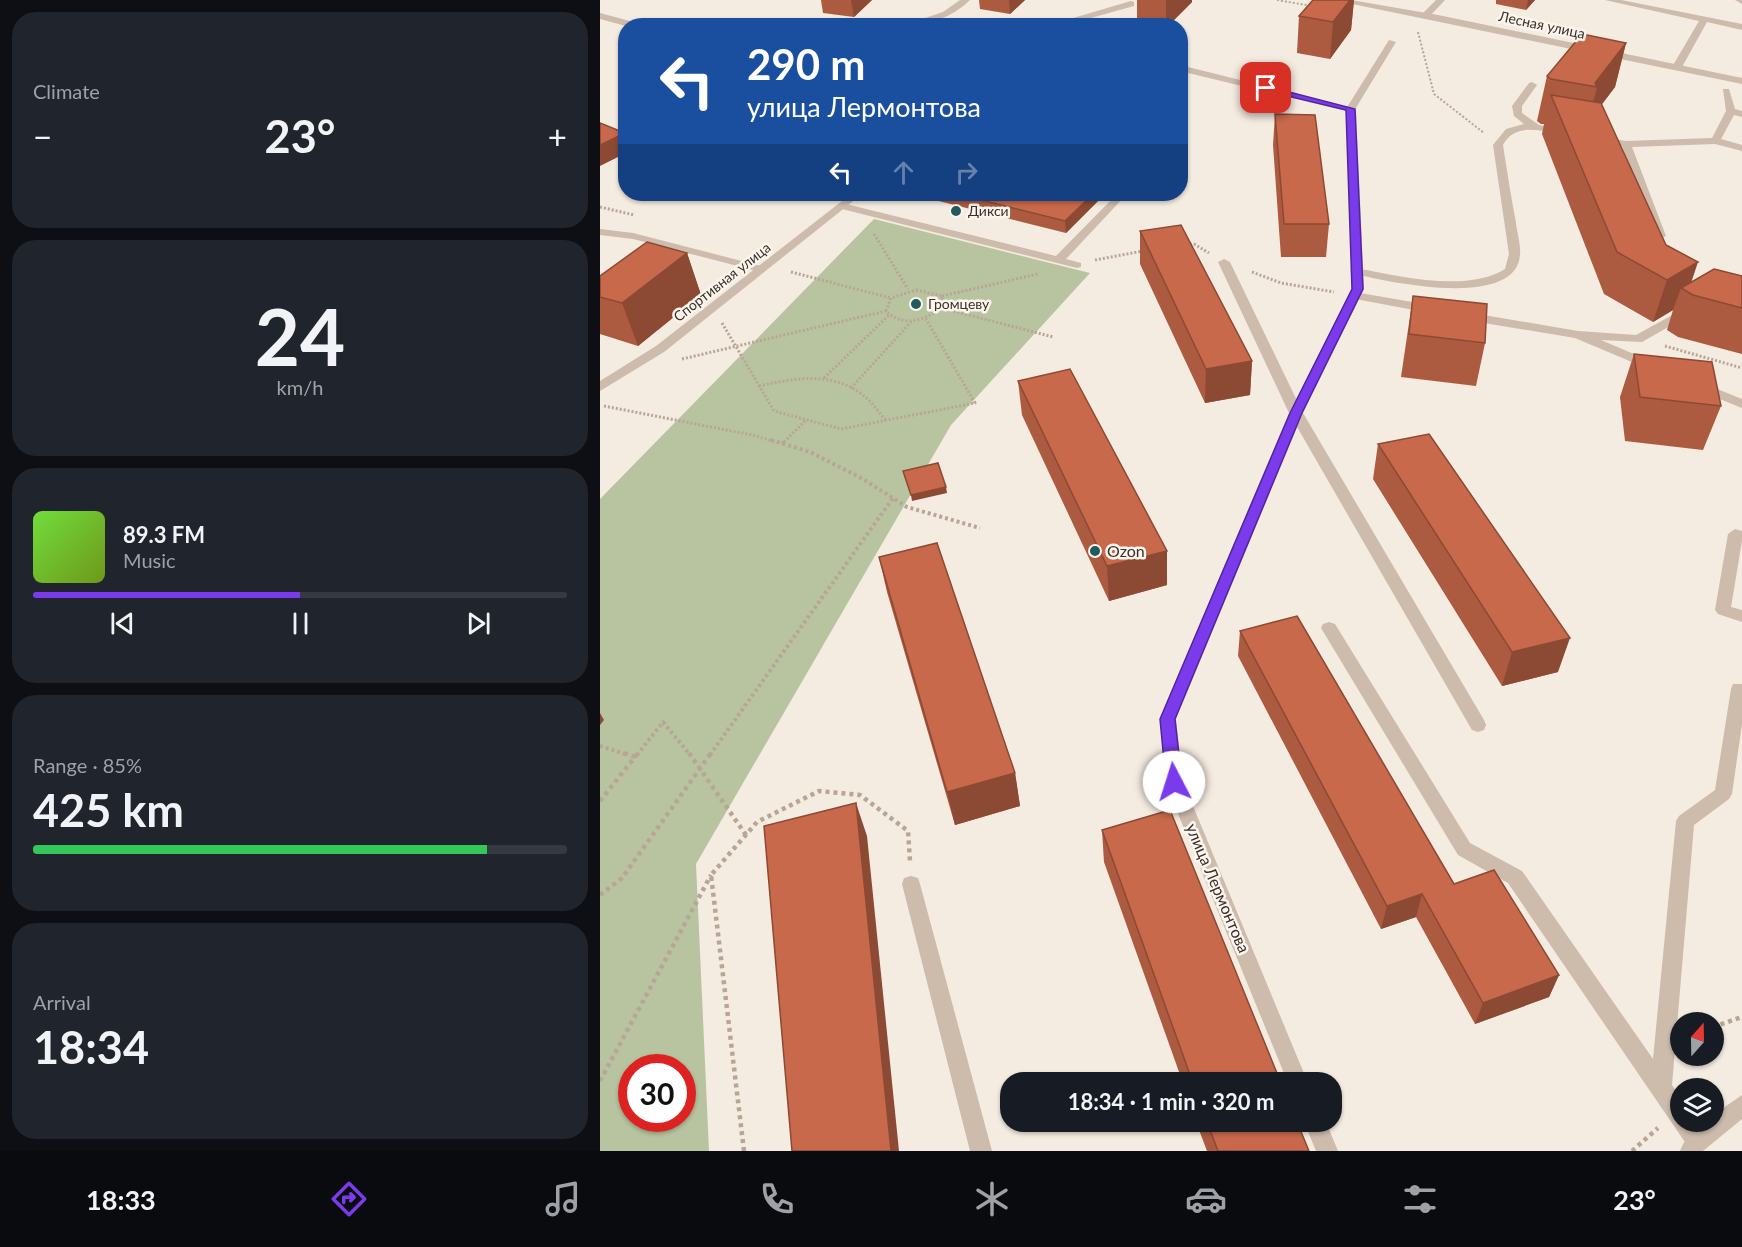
<!DOCTYPE html>
<meta charset="utf-8">
<style>
body{margin:0;font-family:Lato,sans-serif;background:#20242c;color:#f1f3f6;height:100vh;display:flex;flex-direction:column;font-size:22px;white-space:nowrap}
*{box-sizing:border-box;margin:0}
p{font-size:20px;color:#9ea1a6}
.icon{flex:none;width:33px;height:33px;fill:none;stroke:currentColor;stroke-width:2;stroke-linecap:round;stroke-linejoin:round}
.map{position:relative;flex:1;overflow:hidden}
.side{display:flex;flex-direction:column;gap:12px;padding:12px;background:#0d0f14;width:600px}
.side>*{flex:none}
.top-card{position:absolute;left:18px;top:18px;width:570px;height:183px;border-radius:24px;box-shadow:0 2px 4px #0004;background:#1a4fa0;color:#fff;overflow:hidden}
.needle{width:39px;rotate:20deg}
.controls{position:absolute;left:1070px;top:1012px;display:grid;gap:12px}
.controls a{display:grid;place-items:center;width:54px;height:54px;border-radius:50%;background:#171b24;box-shadow:0 2px 4px #0004;font-size:30px}
.speed{position:absolute;left:18px;top:1054px;display:flex;gap:12px;font-size:30px;font-weight:700;text-align:center}
.speed>*{display:grid;place-content:center;width:78px;height:78px;border-radius:50%;background:#171b24;box-shadow:0 2px 4px #0004;line-height:1}
.speed .limit{border:9px solid #d22;background:#fff;color:#111}
.pin{position:absolute;display:grid;place-items:center;width:51px;height:51px;color:#fff;margin:-26px;border-radius:12px;box-shadow:0 3px 9px #0006}
.me{position:absolute;width:66px;margin:-33px;rotate:355deg;stroke-linejoin:round;filter:drop-shadow(0 0 4px #0008)}
.turn{display:flex;align-items:center;gap:21px;height:126px;padding:0 30px;font-size:27px}
.turn .icon{width:78px;height:78px;stroke-width:2.5}
.turn b{display:block;font-size:42px;line-height:51px}
.lanes{display:flex;align-items:center;height:57px;padding:0 30px;background:#0003;justify-content:center;gap:30px;direction:ltr}
.lanes .off{opacity:.35}
.big{font-size:45px;font-weight:700;line-height:1.1}
.side .tile{flex:1;display:flex;flex-direction:column;justify-content:center;gap:9px;min-width:0;padding:0 21px;border-radius:24px;background:#20242c}
.side .dial{align-items:center;gap:0}
.dial b{font-size:78px;line-height:1}
.song{display:flex;align-items:center;gap:18px}
.cover{width:72px;height:72px;border-radius:9px;background:linear-gradient(135deg,hsl(100 70% 55%),hsl(80 70% 35%))}
.played{height:6px;border-radius:3px;background:linear-gradient(90deg,#7c3aed 50%,#363941 50%)}
.keys{display:flex;justify-content:space-around;direction:ltr}
.heat{display:flex;justify-content:space-between;align-items:center;font-size:33px;direction:ltr}
.charge{height:9px;border-radius:4px;background:linear-gradient(90deg,#34c759 85%,#363941 0)}
.trip{position:absolute;left:400px;top:1072px;width:342px;height:60px;border-radius:24px;background:#171b24;box-shadow:0 2px 4px #0004;font-weight:700;line-height:60px;text-align:center}
.dock{display:flex;height:96px;justify-content:space-around;align-items:center;background:#090b0e;color:#9ea1a6}
.dock .icon{width:42px;height:42px}
.dock .selected{color:#7c3aed}
.dock b{font-size:27px;color:#f1f3f6}
main{display:flex;flex:1;min-height:0}
.map>svg:first-child{display:block}
</style>
<main>
<section class="side">
<div class="tile"><p>Climate</p>
<div class="heat"><a>−</a><b class="big">23°</b><a>+</a></div>
</div>
<div class="tile dial"><b>24</b><p>km/h</p></div>
<div class="tile">
<div class="song"><i class="cover"></i><div><b>89.3 FM</b><p>Music</p></div></div>
<div class="played"></div>
<div class="keys"><svg class="icon" aria-label="previous" viewBox="0 0 24 24"><path d="M18 5L8 12l10 7zM5 5v14"/></svg><svg class="icon" aria-label="pause" viewBox="0 0 24 24"><path d="M8 5v14M16 5v14"/></svg><svg class="icon" aria-label="next" viewBox="0 0 24 24"><path d="M6 5l10 7-10 7zM19 5v14"/></svg></div>
</div>
<div class="tile"><p>Range · 85%</p><b class="big">425 km</b><div class="charge"></div></div>
<div class="tile"><p>Arrival</p><b class="big">18:34</b></div>
</section>
<div class="map">
<svg width="1142" height="1151" viewBox="0 0 1142 1151">
<rect width="100%" height="100%" fill="#f4ebe1"/>
<path fill="#b8c4a0" fill-rule="evenodd" d="M274,219L490,273L351,425L96,864L109,1151H0V499ZM32,1068H82V1119H32Z"/>
<g fill="none" stroke-linecap="round" stroke-linejoin="round">
<path stroke="#b9a596" stroke-width="2" stroke-dasharray="2 2" stroke-linecap="butt" d="M677,0L712,6
M818,32L834,94L884,133
M299,195L301,194"/>
<path stroke="#b9a596" stroke-width="3" stroke-dasharray="2 2" stroke-linecap="butt" d="M292,200L301,194
M0,207L34,215
M274,234L308,289
M586,245L594,244L609,253
M495,260L543,251
M191,272L291,298
M652,272L681,283L734,292
M316,290L342,296V308C324,320 303,328 286,311L291,298Z
M342,296L438,274
M342,308L453,337
M122,323L174,411L241,429L375,403L326,319
M1065,346L1142,368
M82,359L286,311
M224,378L289,315
M159,386C194,378 234,371 264,396C272,402 278,412 286,420
M251,388L311,322
M4,406L152,435L176,442
M184,442L206,420"/>
<path stroke="#b9a596" stroke-width="4" stroke-dasharray="3 3" stroke-linecap="butt" d="M171,440L210,452L263,479L307,507L380,528
M182,444L186,440
M0,746L28,755
M37,755L63,722L90,755
M110,755L293,498"/>
<path stroke="#b9a596" stroke-width="4.5" stroke-dasharray="4 4" stroke-linecap="butt" d="M24,753L35,757
M89,753L146,835
M0,801L38,753
M0,895L22,878L111,753
M1113,1027L1142,1017
M0,1081L111,875
M144,1151L111,875L157,822L219,791L260,795L308,831L310,861
M1032,1151L1058,1128"/>
<path fill="#cdbbac" fill-rule="evenodd" d="M360,0H370C352,18 326,26 301,26L343,12Z
M836,0H845L828,18H822V14Z
M1005,0H1021L1142,24V30L1107,22L1082,67L1077,70L1072,67L1099,21Z
M1135,0H1142V4Z
M531,1L534,2V6L462,26H446Z
M789,40L796,42L754,111H748L746,109Z
M932,82L937,85L922,106V113L939,125L968,132L963,135C942,131 915,122 903,145C907,171 911,197 916,223C917,233 921,245 920,255C916,310 786,282 752,273L750,271L756,268C798,276 867,293 905,269L909,254L893,145L906,129L924,124L914,116L912,106L929,83Z
M1123,89H1129L1135,109L1142,111V117L1134,115L1121,139L1142,145V151L1115,144L1032,147L1066,236L1060,239L1056,238L1022,146L996,140L1001,137L1026,141L1112,138L1126,111Z
M517,194H527L466,259L481,263V267L477,268L238,208L237,206L242,203L456,256Z
M0,229L33,233L165,267L167,269L161,272L33,239L0,235Z
M624,259L630,262L703,413L884,720L886,725L884,730L878,732L872,730L689,413L618,262Z
M754,292L830,305L836,309L830,313L750,298V294Z
M1087,307L1091,308V314L1042,342L1001,340L1055,363L1057,366L1055,369L1051,370L975,338L866,320L860,316L866,312L978,331L1036,335Z
M1100,382L1142,399V408L1095,389L1094,386Z
M1135,529L1142,531V541L1131,607L1142,610V622L1118,614L1115,610L1128,534Z
M729,622L735,624L870,843L922,871L1053,1059L1076,821L1079,816L1115,790L1131,689L1133,684H1142V724L1132,794L1129,799L1094,825L1072,1085L1080,1097V1122H1098L1108,1140L1105,1148L1097,1151L1089,1148L908,883L858,855L721,628L723,624Z
M311,876L318,878L320,884L392,1151H370L302,884L304,878Z"/>
<path fill="#cdbbac" fill-rule="evenodd" d="M0,13L41,24L42,26H26L0,19Z
M580,65L756,109L764,289L703,413L576,719L583,782L708,1083H688L565,782L560,719L689,413L752,289L746,111L580,71Z
M251,194H262L64,352L0,391V381L56,346Z
M704,1122H726L738,1151H716Z"/>
<path fill="#cdbbac" fill-rule="evenodd" d="M733,0H751L838,15L1142,78V84Z
M1142,1095V1119L1103,1151H1080C1087,1135 1095,1122 1113,1122V1115Z"/>
</g>
<path fill="#ac5a40" d="M221,0H272L254,17L223,13Z
M379,0H425L410,14L380,9Z
M537,0H592V2L568,26H555L537,22Z
M713,0H754L751,30L730,59L697,53L699,16Z
M896,0H935L926,10L896,4Z
M1026,43L1015,87L1001,105L1066,245L1092,282L1142,276V354L1078,337L1067,330L1073,310L1053,322L1004,294L942,134L944,124H941L937,121L947,76Z
M675,114L729,224L726,257H681L673,145Z
M311,194H505L466,233Z
M540,231L652,361L650,395L605,403L540,264Z
M87,253L101,295L38,346L0,334V276Z
M813,296L885,343L876,386L801,377Z
M1034,354L1121,406L1103,450L1025,441L1020,397Z
M418,381L567,585L509,601L422,415Z
M778,444L958,672L902,686L773,479Z
M279,557L415,773L420,806L355,825L287,592Z
M640,631L854,884L959,975L949,997L875,1024L816,917L781,929L638,656Z
M502,830L681,1083H583L504,862Z
M596,1122H697L709,1151H607Z"/>
<path fill="#8c4a34" d="M251,0H272L254,17Z
M409,0H425L410,14Z
M566,0H592V2L568,26H566Z
M750,0H754L751,30L730,59L733,22Z
M928,0H935L926,10Z
M1026,43L1015,87L988,123L997,87L995,83Z
M25,133L26,153L0,166V145Z
M493,194H505L466,233L465,221Z
M87,253L101,295L38,346L22,303Z
M1098,262L1088,292L1081,288L1073,310L1053,322L1067,280Z
M652,361L650,395L605,403L606,369Z
M346,487L347,493L312,501L311,495Z
M567,551V585L509,601L507,566Z
M970,638L958,672L902,686L912,652Z
M0,713L4,720L0,725Z
M415,773L420,806L355,825L347,792Z
M256,803L267,836L299,1151H291Z
M822,894L816,917L781,929L787,906Z
M959,975L949,997L875,1024L883,1003Z"/>
<path fill="#c8694b" stroke="#8c4a34" stroke-width="1.5" d="M713,0H750L733,22L699,16Z
M982,34L1026,43L995,83L997,87L951,79L947,76Z
M951,95L1001,103L1066,245L1098,262L1067,280L1017,252Z
M675,114L715,115L729,224H684Z
M0,123L25,133L0,145Z
M357,194H493L465,221Z
M581,225L652,361L606,369L540,231Z
M47,242L87,253L22,303L0,297V276Z
M1114,269L1142,276V308L1093,295L1081,288Z
M813,296L887,304L885,343L809,334Z
M1034,354L1112,362L1121,406L1040,397Z
M470,369L567,551L507,566L418,381Z
M829,434L970,638L912,652L778,444Z
M338,463L346,487L311,495L303,471Z
M337,543L415,773L347,792L279,557Z
M697,616L854,884L894,870L959,975L883,1003L822,894L787,906L640,631Z
M256,803L291,1151H192L164,826Z
M570,810L681,1083H593L502,830Z
M607,1122H697L709,1151H618Z"/>
<path fill="#7c3aed" stroke="#51269a" stroke-width="1.5" d="M666,86L755,109L763,289L702,413L575,719L582,782L579,787L574,789L568,787L566,782L560,719L690,413L752,289L746,110L663,90L661,88Z"/>
<g fill="#1f5a5e" stroke="#fbf5ee" stroke-width="2">
<circle cx="356" cy="211" r="6"/>
<circle cx="316" cy="304" r="6"/>
<circle cx="495" cy="551" r="6"/>
</g>
<g text-anchor="middle" stroke-width="5" stroke-linejoin="round" paint-order="stroke">
<g font-size="14" fill="#3b302b" stroke="#fbf5ee">
<text transform="translate(942 25) rotate(12)" y="5">Лесная улица</text>
<text transform="translate(122 282) rotate(-38)" y="5">Спортивная улица</text>
</g>
<g font-size="14" fill="#3b302b" stroke="#fbf5ee" text-anchor="start">
<text x="368" y="216">Дикси</text>
<text x="328" y="309">Громцеву</text>
</g>
<g font-size="16" fill="#3b302b" stroke="#fbf5ee" text-anchor="start">
<text x="507" y="557">Ozon</text>
</g>
<g font-size="16" fill="#3b302b" stroke="#fbf5ee">
<text transform="translate(618 888) rotate(67)" y="6">улица Лермонтова</text>
</g>
</g>
</svg>
<div class="controls">
<a><svg class="needle" viewBox="-14 -14 28 28"><path d="M0-13l5 13h-10z" fill="#e53935"/><path d="M0 13l5-13h-10z" fill="#9ea1a6"/></svg></a>
<a><svg class="icon" aria-label="layers" viewBox="0 0 24 24"><path d="M12 4l9 5-9 5-9-5zM3 14l9 5 9-5"/></svg></a>
</div>
<div class="speed"><div class="limit">30</div></div>
<div class="pin" style="left:666px;top:88px;background:#d93025"><svg class="icon" aria-label="arrive" viewBox="0 0 24 24"><path d="M6 21V4h12l-3 4 3 4H6"/></svg></div>
<svg class="me" style="left:574px;top:782px" viewBox="-20 -20 40 40"><circle r="19" fill="#fff"/><path d="M0-13L10 11 0 6-10 11z" fill="#7c3aed"/></svg>
<div class="trip">18:34 · 1 min · 320 m</div>
<div class="top-card">
<div class="turn"><svg class="icon" aria-label="left" viewBox="0 0 24 24"><path d="M17 20v-9H6M10 6l-5 5 5 5"/></svg><div><b>290 m</b>улица Лермонтова</div></div>
<div class="lanes"><svg class="icon" aria-label="left" viewBox="0 0 24 24"><path d="M17 20v-9H6M10 6l-5 5 5 5"/></svg><svg class="icon off" aria-label="ahead" viewBox="0 0 24 24"><path d="M12 20V5M6 11l6-6 6 6"/></svg><svg class="icon off" aria-label="right" viewBox="0 0 24 24"><path d="M7 20v-9h11M14 6l5 5-5 5"/></svg></div>
</div>
</div>
</main>
<nav class="dock">
<b>18:33</b>
<svg class="icon selected" aria-label="directions" viewBox="0 0 24 24"><path d="M12 3l9 9-9 9-9-9zM9 14v-3h6M13 9l2 2-2 2"/></svg>
<svg class="icon" aria-label="music" viewBox="0 0 24 24"><path d="M9 18V5l10-2v13"/><circle cx="6" cy="18" r="3"/><circle cx="16" cy="16" r="3"/></svg>
<svg class="icon" aria-label="phone" viewBox="0 0 24 24"><path d="M5 4h4l2 5-3 2q2 4 5 5l2-3 5 2v4C11 20 4 13 5 4z"/></svg>
<svg class="icon" aria-label="climate" viewBox="0 0 24 24"><path d="M12 3v18M4 7l16 10M4 17L20 7"/></svg>
<svg class="icon" aria-label="car" viewBox="0 0 24 24"><path d="M5 17H2v-5l4-1 3-4h7l3 4 3 1v5h-3M9 17h6M6 11h13"/><circle cx="7" cy="17" r="2"/><circle cx="17" cy="17" r="2"/></svg>
<svg class="icon" aria-label="filters" viewBox="0 0 24 24"><path d="M4 7h16M4 17h16"/><circle cx="9" cy="7" r="2"/><circle cx="15" cy="17" r="2"/></svg>
<b>23°</b>
</nav>
